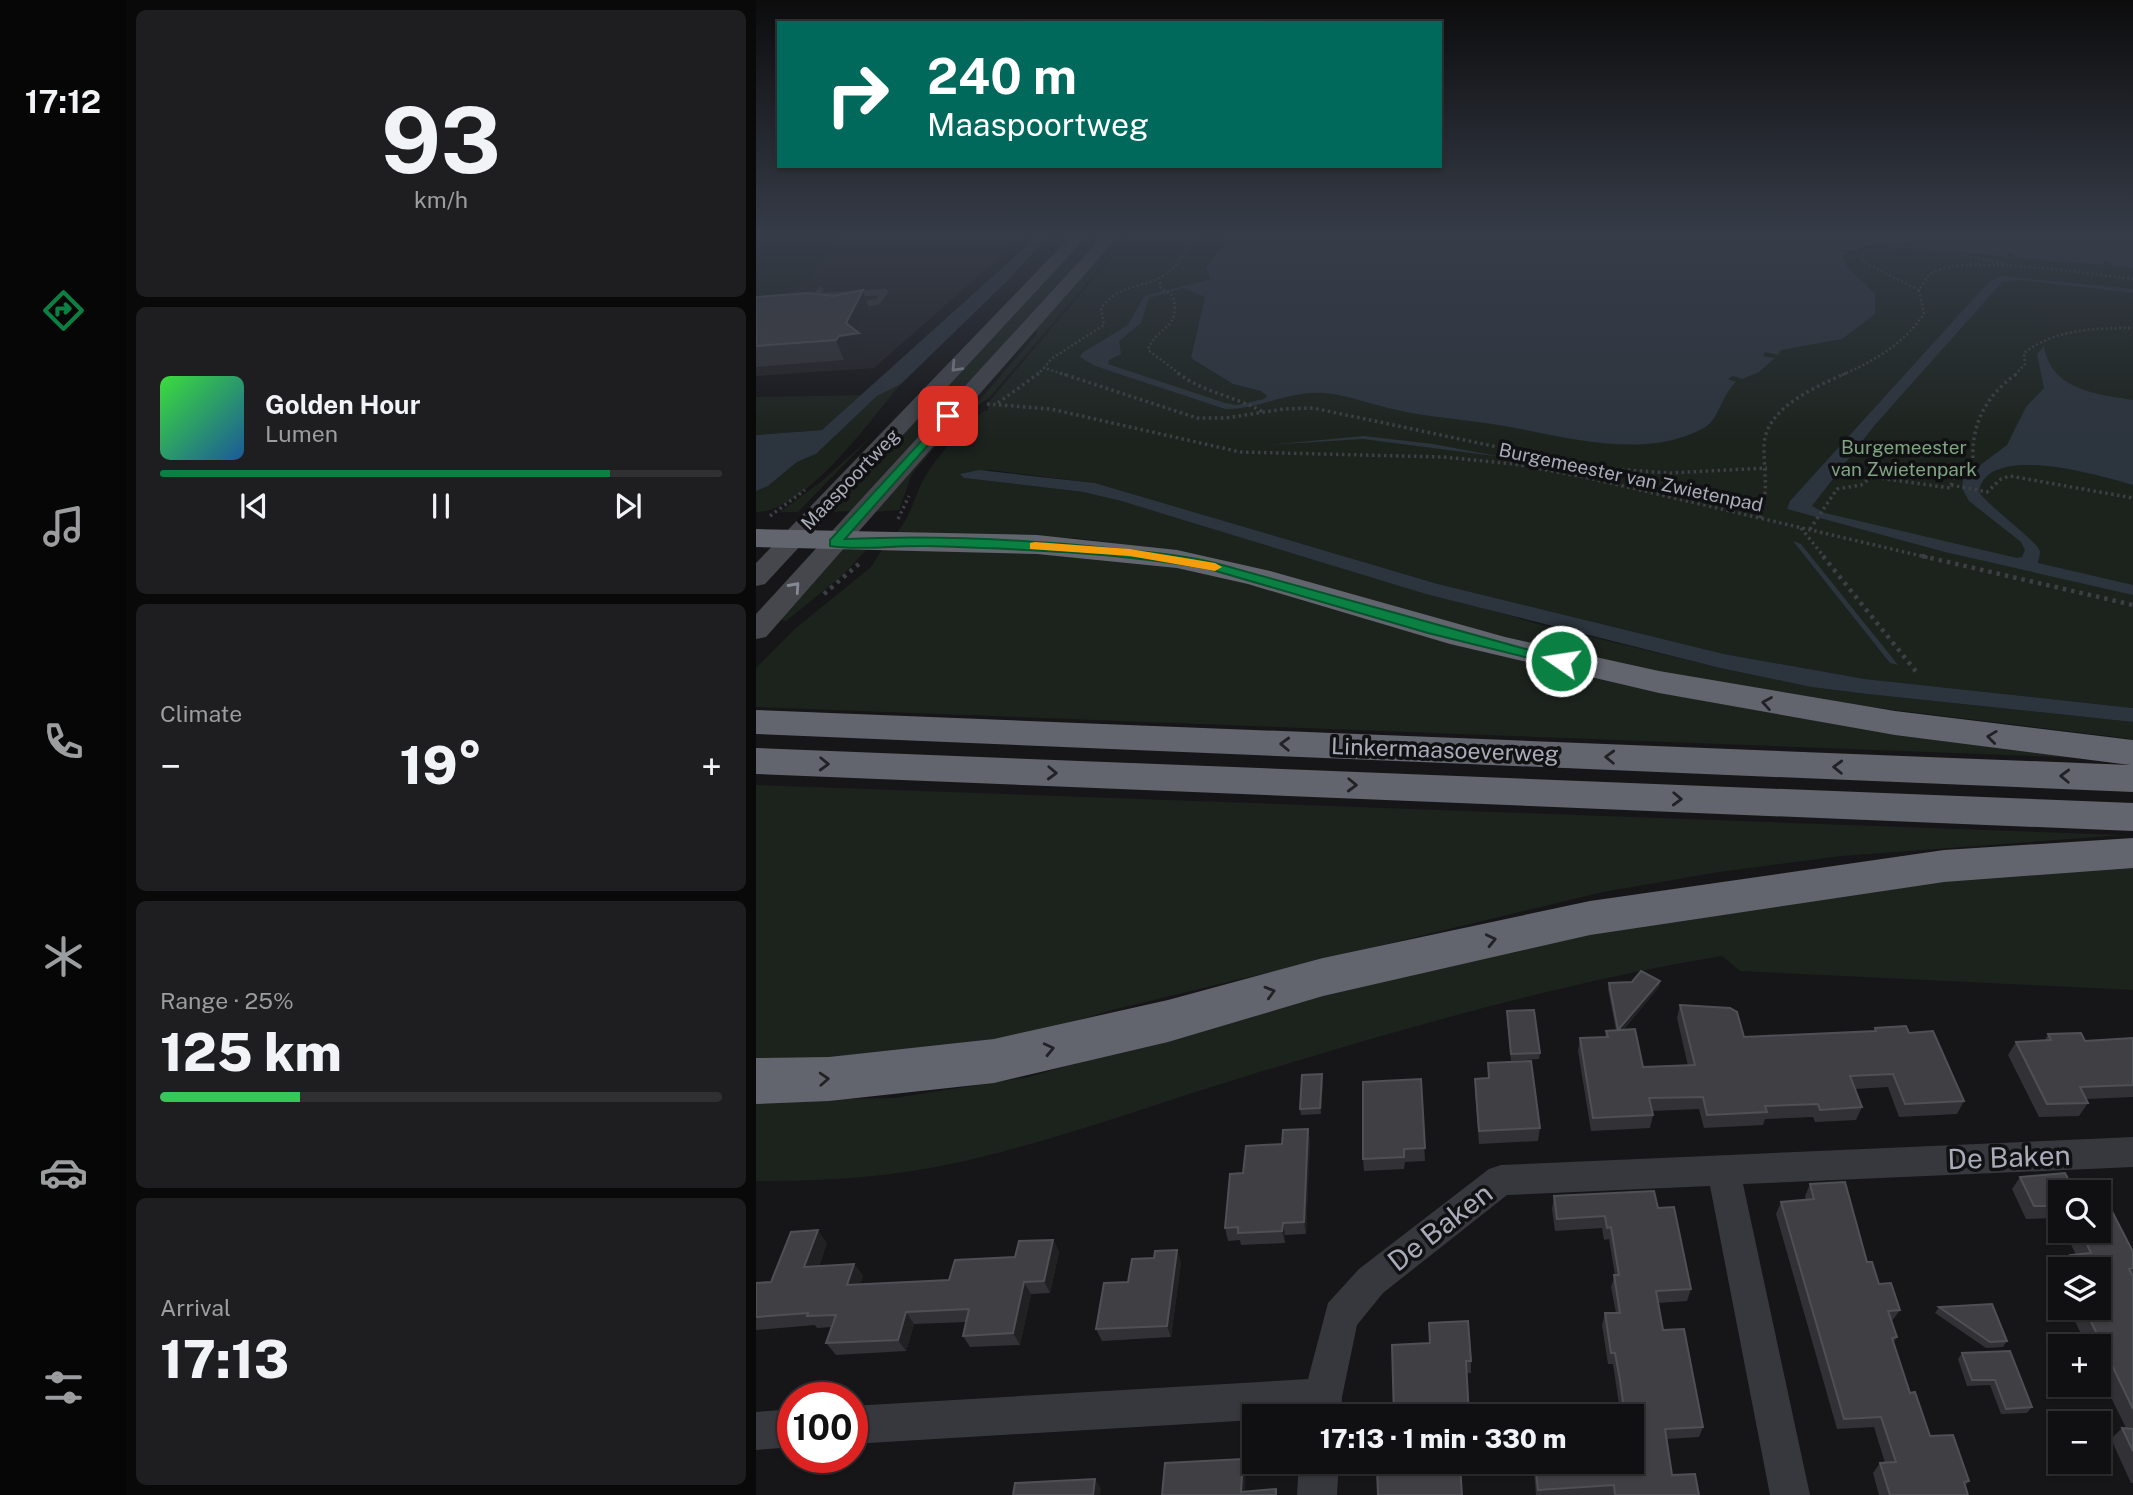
<!DOCTYPE html>
<meta charset="utf-8">
<style>
body{margin:0;font-family:"Public Sans",sans-serif;background:#1e1e20;color:#f1f3f6;height:100vh;display:flex;flex-direction:column;font-size:26px;white-space:nowrap}
*{box-sizing:border-box;margin:0}
p{font-size:23px;color:#9c9d9f}
.icon{flex:none;width:38px;height:38px;fill:none;stroke:currentColor;stroke-width:2;stroke-linecap:round;stroke-linejoin:round}
.map{position:relative;flex:1;overflow:hidden}
.panel{display:flex;flex-direction:column;gap:10px;padding:10px;background:#09090a;width:630px}
.panel>*{flex:none}
.top-card{position:absolute;left:21px;top:21px;width:665px;height:147px;border-radius:0px;box-shadow:0 2px 5px #0004,0 0 0 2px #303032;background:#00695c;color:#fff;overflow:hidden}
.tools{position:absolute;left:1292px;top:1180px;display:grid;gap:14px}
.tools a{display:grid;place-items:center;width:63px;height:63px;border-radius:0px;background:#101012;box-shadow:0 2px 5px #0004,0 0 0 2px #303032;font-size:35px}
.speed{position:absolute;left:21px;top:1382px;display:flex;gap:14px;font-size:35px;font-weight:700;text-align:center}
.speed>*{display:grid;place-content:center;width:91px;height:91px;border-radius:50%;background:#101012;box-shadow:0 2px 5px #0004,0 0 0 2px #303032;line-height:1}
.speed .limit{border:10px solid #d22;background:#fff;color:#111}
.pin{position:absolute;display:grid;place-items:center;width:60px;height:60px;color:#fff;margin:-30px;border-radius:14px;box-shadow:0 4px 10px #0006}
.me{position:absolute;width:77px;margin:-38px;rotate:283deg;stroke-linejoin:round;filter:drop-shadow(0 0 5px #0008)}
.turn{display:flex;align-items:center;gap:24px;height:147px;padding:0 35px;font-size:32px}
.turn .icon{width:91px;height:91px;stroke-width:2.5}
.turn b{display:block;font-size:49px;line-height:60px}
.big{font-size:52px;font-weight:800;line-height:1.1}
.panel .widget{flex:1;display:flex;flex-direction:column;justify-content:center;gap:10px;min-width:0;padding:0 24px;border-radius:10px;background:#1e1e20}
.panel .dial{align-items:center;gap:0}
.dial b{font-size:91px;line-height:1}
.song{display:flex;align-items:center;gap:21px}
.cover{width:84px;height:84px;border-radius:10px;background:linear-gradient(135deg,hsl(120 70% 55%),hsl(210 70% 35%))}
.played{height:7px;border-radius:4px;background:linear-gradient(90deg,#0b8043 80%,#303032 80%)}
.keys{display:flex;justify-content:space-around;direction:ltr}
.heat{display:flex;justify-content:space-between;align-items:center;font-size:38px;direction:ltr}
.charge{height:10px;border-radius:5px;background:linear-gradient(90deg,#34c759 25%,#303032 0)}
.trip{position:absolute;left:486px;top:1404px;width:402px;height:70px;border-radius:0px;background:#101012;box-shadow:0 2px 5px #0004,0 0 0 2px #303032;font-weight:800;line-height:70px;text-align:center}
main{display:flex;flex:1;min-height:0}
.tab-bar{display:flex;flex-direction:column;width:126px;justify-content:space-around;align-items:center;background:#060607;color:#9c9d9f}
.tab-bar .icon{width:49px;height:49px}
.tab-bar .active{color:#0b8043}
.tab-bar b{font-size:32px;color:#f1f3f6}
.map>svg:first-child{display:block}
</style>
<main>
<nav class="tab-bar">
<b>17:12</b>
<svg class="icon active" aria-label="directions" viewBox="0 0 24 24"><path d="M12 3l9 9-9 9-9-9zM9 14v-3h6M13 9l2 2-2 2"/></svg>
<svg class="icon" aria-label="music" viewBox="0 0 24 24"><path d="M9 18V5l10-2v13"/><circle cx="6" cy="18" r="3"/><circle cx="16" cy="16" r="3"/></svg>
<svg class="icon" aria-label="phone" viewBox="0 0 24 24"><path d="M5 4h4l2 5-3 2q2 4 5 5l2-3 5 2v4C11 20 4 13 5 4z"/></svg>
<svg class="icon" aria-label="climate" viewBox="0 0 24 24"><path d="M12 3v18M4 7l16 10M4 17L20 7"/></svg>
<svg class="icon" aria-label="car" viewBox="0 0 24 24"><path d="M5 17H2v-5l4-1 3-4h7l3 4 3 1v5h-3M9 17h6M6 11h13"/><circle cx="7" cy="17" r="2"/><circle cx="17" cy="17" r="2"/></svg>
<svg class="icon" aria-label="filters" viewBox="0 0 24 24"><path d="M4 7h16M4 17h16"/><circle cx="9" cy="7" r="2"/><circle cx="15" cy="17" r="2"/></svg>
</nav>
<section class="panel">
<div class="widget dial"><b>93</b><p>km/h</p></div>
<div class="widget">
<div class="song"><i class="cover"></i><div><b>Golden Hour</b><p>Lumen</p></div></div>
<div class="played"></div>
<div class="keys"><svg class="icon" aria-label="previous" viewBox="0 0 24 24"><path d="M18 5L8 12l10 7zM5 5v14"/></svg><svg class="icon" aria-label="pause" viewBox="0 0 24 24"><path d="M8 5v14M16 5v14"/></svg><svg class="icon" aria-label="next" viewBox="0 0 24 24"><path d="M6 5l10 7-10 7zM19 5v14"/></svg></div>
</div>
<div class="widget"><p>Climate</p>
<div class="heat"><a>−</a><b class="big">19°</b><a>+</a></div>
</div>
<div class="widget"><p>Range · 25%</p><b class="big">125 km</b><div class="charge"></div></div>
<div class="widget"><p>Arrival</p><b class="big">17:13</b></div>
</section>
<div class="map">
<svg width="1377" height="1495" viewBox="0 0 1377 1495">
<rect width="100%" height="100%" fill="#161618"/>
<path fill="#222225" d="M0,233H271L118,368L0,376Z"/>
<path fill="#1c231d" d="M0,233H82L91,240L78,242L49,286L32,287L19,308L0,309Z
M376,233H1377V708L1109,679L968,654L682,584L339,483L235,470L212,472L208,478L327,492L365,501L782,624L964,668L1055,687L1111,694L1377,722V739L1025,696L795,650L421,551L319,538L139,535C158,513 158,493 172,472C183,456 214,415 232,410V403Z
M331,236H345L96,511L73,512Z
M358,237H370L234,397L202,419L203,413L220,404L281,334L279,327Z
M145,384C113,421 51,511 0,512V491L12,486L41,462L60,454L121,396Z
M108,395L66,430L0,435V397Z
M118,434L42,512H24L66,481Z
M185,435L188,437L156,474L143,510L118,512Z
M113,547L87,575L30,621L22,619L84,549Z
M127,548L281,553L398,563L486,581L677,634L1357,759L0,707V668L40,628L115,567Z
M0,785L1367,835L1085,856L963,872L847,892L356,1010L246,1042L0,1065Z
M1377,866V990L984,971L966,956C807,982 649,1028 494,1075C395,1105 297,1142 195,1164C132,1177 64,1182 0,1181V1100L138,1098L273,1077L522,1005L874,920L1223,877Z"/>
<path fill="#2c343d" fill-rule="evenodd" d="M285,233L294,234L252,280L145,384L121,396L60,454L41,462L12,486L0,491V435L66,430Z
M477,233H1377V268L1355,266L1354,262L1348,261V265L1259,258L1258,254L1252,253V257L1157,247V242H1149L1148,246L1116,244L1096,251L1082,248L1091,252L1087,257L1091,267L1119,294V314L1086,339L1025,350L1022,355L1009,352L1007,356L1019,358L1003,372L986,379L977,376L972,379L980,382C965,395 964,420 946,429C883,462 802,434 736,424C705,419 672,417 641,410C617,405 592,395 568,393C533,390 503,410 469,409L339,366L324,357L326,353L372,325L388,296L455,279L450,268ZM428,288L449,297L435,358L477,384L505,391L511,396L508,399L481,405L469,403L352,364L353,360L365,354L363,341L385,323L393,298Z
M1246,276L1377,289V293L1262,280L1246,282L1118,426L1056,506L1069,513L1261,558L1266,557L1269,550L1265,542L1213,501L1206,488L1207,478L1251,445L1270,407L1288,388L1281,354L1288,346C1295,390 1340,394 1377,400V485C1346,476 1230,441 1223,492C1233,507 1284,543 1284,552C1284,556 1282,560 1282,563L1377,585V595L1189,552L1031,509L1034,501L1220,296L1236,280Z
M608,436L677,444L746,457L607,439L512,445Z
M223,470L339,483L682,584L968,654L1109,679L1377,708V722L1111,694L1055,687L964,668L670,594L365,501L327,492L208,478L204,474Z
M1037,541L1045,544L1142,665L1134,663Z"/>
<g fill="none" stroke-linecap="round" stroke-linejoin="round">
<path stroke="#3d3f44" stroke-width="2.5" stroke-dasharray="2 2.5" stroke-linecap="butt" d="M374,236L436,238
M404,282V287L417,296C426,330 399,327 392,350L425,375
M1163,290L1109,263L1105,254C1148,238 1207,256 1250,264
M281,375L288,368
M310,375L288,368L295,359L348,325L345,308C374,270 411,303 438,233
M1086,375C1120,360 1146,345 1168,314L1163,290C1166,286 1169,280 1172,276C1198,251 1339,275 1377,279
M1259,375L1269,364L1268,353C1299,329 1339,328 1377,328"/>
<path stroke="#3d3f44" stroke-width="3.5" stroke-dasharray="2.5 3.5" stroke-linecap="butt" d="M304,373L441,418H470L528,409L557,408L841,468L914,473L1011,468
M422,373C448,393 479,396 507,412
M242,403L283,373
M231,404L295,409L484,452L687,457L758,464L833,478L1174,558
M1195,485L1231,492L1245,479L1254,476L1377,498
M14,516L49,490
M1004,518C1013,487 1008,477 1008,447C1008,408 1060,387 1090,373
M142,519L153,496
M1045,528L1069,558
M1054,529L1081,489L1105,485L1116,477L1194,488L1199,475L1217,459C1215,423 1232,393 1262,373"/>
<path stroke="#3d3f44" stroke-width="4.5" stroke-dasharray="3.5 5" stroke-linecap="butt" d="M1067,556L1162,674
M1166,556L1377,605
M68,594L104,563"/>
<path stroke="#37383d" stroke-width="6" d="M92,233L97,237L95,241
M62,296L129,292
M99,305L121,302L129,292
M55,306L64,290"/>
<path fill="#37383d" fill-rule="evenodd" d="M1377,1137V1167L987,1184L1054,1495H1014L954,1186L751,1195L627,1293L601,1325L586,1397L585,1416H499V1420L96,1444V1406L552,1379L572,1303L603,1269L733,1169L745,1165Z
M37,1409V1447L0,1450V1412Z
M543,1461H583L581,1495H541Z"/>
<path fill="#45474d" fill-rule="evenodd" d="M318,233H334L9,584L0,586V563Z
M349,233H365L10,637L0,639V614Z"/>
<path fill="#63656e" fill-rule="evenodd" d="M0,529L281,535L421,550L514,571L749,637L903,671L1139,711L1377,740V792L0,734V710L1374,765L1139,735L903,693L694,644L492,584L421,568L281,554L0,547Z
M0,748L1377,803V831L0,774Z
M1377,838V868L1188,882L834,935L567,996L412,1042L238,1083L73,1101L0,1104V1058L73,1057L238,1039L412,1000L567,958L834,901L1188,850Z"/>
</g>
<path fill="#323236" d="M107,290L113,309L102,332L110,353L90,356L88,360L0,367V297L77,296Z
M904,981L903,987L867,1030L887,1067L932,1066L921,1018L924,1005L988,1037L1117,1031L1119,1028L1153,1033L1208,1101L1201,1114L1143,1117L1132,1087L1099,1089L1106,1107L1100,1120L1059,1122L1057,1117L1009,1119L1007,1125L948,1128L943,1109L896,1111L897,1115L894,1128L835,1131L822,1051L824,1038L849,1037L850,1031L860,1030L852,989L853,983Z
M751,1011L784,1053L783,1059L755,1061L751,1018Z
M1292,1034L1329,1041L1377,1038V1097L1330,1099L1332,1103L1323,1116L1283,1117L1252,1055L1260,1042L1289,1040Z
M732,1063L784,1128L782,1141L723,1144L719,1092V1079L732,1078Z
M665,1079L669,1161L649,1162L648,1169L608,1171L607,1159Z
M567,1080L565,1114L545,1115L544,1109Z
M552,1129L554,1142L550,1234L529,1235V1243L485,1245L484,1240L472,1241L469,1228L487,1173L526,1144Z
M1264,1177L1317,1188L1377,1252V1483H1375L1355,1439L1366,1428H1370L1342,1371V1346H1331L1312,1307H1342V1269H1306L1305,1267L1314,1255H1320L1308,1230H1342L1304,1192V1222L1302,1218L1270,1219L1256,1189Z
M1054,1184L1111,1262L1123,1284L1144,1310L1136,1321L1141,1337L1137,1343L1154,1393L1174,1436L1213,1481L1209,1486L1212,1495H1123L1117,1473L1124,1463H1129L1118,1427L1081,1429L1020,1214L1025,1202L1050,1200L1049,1196Z
M798,1196L902,1208L935,1289L931,1301L902,1303L907,1330L947,1427L943,1437L910,1439L916,1475L943,1495H780L778,1470L779,1461H877V1416H862L864,1410L861,1391L857,1364H852L846,1325L849,1313H860L855,1287L859,1275L853,1239L848,1240L846,1228L799,1231L796,1209Z
M297,1240L303,1252L294,1293L275,1294L264,1345L214,1347L207,1336L210,1322L158,1324L150,1351L80,1355L70,1343L76,1327L61,1328L59,1325L0,1330V1283L15,1282L71,1243L63,1266L98,1264L107,1276L104,1284L193,1280L259,1257Z
M425,1262L415,1337L346,1341L340,1329L372,1282Z
M1183,1307L1251,1341L1247,1347L1230,1348L1179,1313Z
M674,1343L715,1361V1373H710Z
M1206,1353L1276,1407L1271,1413L1245,1414L1234,1385L1211,1386L1202,1359Z
M721,1464V1474L705,1475L639,1467Z"/>
<path fill="#212124" d="M107,290L113,309L101,333H103L110,353L90,356L88,360L80,340Z
M904,981L903,987L861,1036L862,1030Z
M566,1074L567,1080L565,1114L564,1108Z
M552,1129L554,1142L550,1234L548,1222Z
M527,1223L529,1235V1243L526,1231Z
M62,1230L71,1243L58,1279L48,1267Z
M297,1240L303,1252L294,1293L288,1281Z
M421,1250L425,1262L415,1337L411,1326Z
M98,1264L107,1276L100,1297L91,1285Z
M268,1282L275,1294L264,1345L257,1333Z
M150,1312L158,1324L150,1351L142,1340Z
M487,1459L490,1469L489,1495L485,1492Z
M339,1479L345,1489L344,1495H337Z"/>
<path fill="#3f3f44" stroke="#4f5056" stroke-width="2" d="M107,290L90,323L103,333L83,336L80,340L0,346V297L52,293L77,296Z
M885,971L904,981L862,1030L853,983L876,982Z
M924,1005L974,1008L981,1012L988,1037L1120,1031L1119,1028L1150,1026L1153,1033L1177,1031L1208,1101L1149,1104L1137,1074L1094,1076L1106,1107L1064,1110L1062,1104L1009,1106L1011,1112L951,1115L947,1097L893,1098L897,1115L837,1118L824,1038L852,1037L850,1031L879,1029L887,1067L939,1065Z
M778,1010L784,1053L755,1054L751,1011Z
M1325,1033L1329,1041L1377,1038V1085L1324,1087L1332,1103L1291,1104L1260,1042L1295,1040L1292,1034Z
M775,1061L784,1128L723,1131L719,1079L733,1078L732,1063Z
M566,1074L564,1108L544,1109L546,1075Z
M665,1079L669,1148L648,1149V1157L607,1159V1082Z
M552,1129L548,1222L527,1223L526,1231L482,1233V1227L469,1228L474,1174L487,1173L490,1146L526,1144L527,1130Z
M1309,1173L1317,1188H1344L1377,1252V1268L1373,1269L1377,1276V1409L1328,1307H1342V1269H1321L1314,1255L1335,1253L1324,1230H1342V1192H1304V1206H1278L1264,1177Z
M1089,1182L1111,1262H1116L1123,1284L1135,1283L1144,1310L1132,1311L1141,1337L1136,1338L1154,1393L1159,1392L1174,1436L1197,1435L1213,1481L1208,1482L1212,1495H1134L1124,1463L1140,1462L1125,1417L1088,1419L1025,1202L1058,1199L1054,1184Z
M898,1191L902,1208L918,1207L935,1289L900,1291L907,1330L928,1329L947,1427L909,1429L916,1475L939,1474L943,1495H859L858,1485L782,1490L779,1461H877V1416H864L863,1410L868,1409L864,1380L859,1353H855L849,1313H864L858,1275H863L855,1227L851,1228L849,1216L801,1219L798,1196Z
M62,1230L48,1267L98,1264L91,1285L193,1280L199,1260L259,1257L263,1241L297,1240L288,1281L268,1282L257,1333L207,1336L213,1309L150,1312L142,1340L70,1343L80,1315L51,1316L52,1313L0,1317V1283L15,1282L35,1232Z
M421,1250L411,1326L340,1329L348,1283L372,1282L376,1259L398,1258L399,1251Z
M1236,1304L1251,1341L1234,1342L1183,1307Z
M712,1321L715,1361H710L713,1416H638L636,1345L674,1343L673,1323Z
M1254,1351L1276,1407L1250,1409L1239,1380H1216L1206,1353Z
M1366,1428L1377,1429V1451Z
M487,1459L485,1492L520,1489V1495H406L409,1463Z
M639,1461H721V1464L704,1465L706,1495H622L621,1468L639,1467Z
M339,1479L337,1495H257L259,1483Z"/>
<defs><path id="oneway-chevron" d="M-2-3.5L2.5 0L-2 3.5" fill="none" stroke-width="1.6" stroke-linecap="round" stroke-linejoin="round" transform="scale(1.75)"/></defs>
<g stroke="#858993">
<use href="#oneway-chevron" transform="translate(200 367) rotate(133)"/>
<use href="#oneway-chevron" transform="translate(39 587) rotate(-48)"/>
</g>
<g stroke="#212225">
<use href="#oneway-chevron" transform="translate(1011 703) rotate(-170)"/>
<use href="#oneway-chevron" transform="translate(1236 737) rotate(-173)"/>
<use href="#oneway-chevron" transform="translate(529 744) rotate(-178)"/>
<use href="#oneway-chevron" transform="translate(854 757) rotate(-178)"/>
<use href="#oneway-chevron" transform="translate(68 764) rotate(2)"/>
<use href="#oneway-chevron" transform="translate(1082 767) rotate(-178)"/>
<use href="#oneway-chevron" transform="translate(296 773) rotate(2)"/>
<use href="#oneway-chevron" transform="translate(1309 776) rotate(-178)"/>
<use href="#oneway-chevron" transform="translate(596 785) rotate(2)"/>
<use href="#oneway-chevron" transform="translate(921 799) rotate(2)"/>
<use href="#oneway-chevron" transform="translate(735 940) rotate(-13)"/>
<use href="#oneway-chevron" transform="translate(514 992) rotate(-16)"/>
<use href="#oneway-chevron" transform="translate(293 1049) rotate(-13)"/>
<use href="#oneway-chevron" transform="translate(68 1079) rotate(-3)"/>
</g>
<linearGradient id="sky" x2="0" y2="1"><stop stop-color="#0c0c0d"/><stop offset="0.53" stop-color="#363c48"/><stop offset="1" stop-color="#363c48" stop-opacity="0"/></linearGradient>
<rect width="1377" height="443" fill="url(#sky)"/>
<path fill="#0b8043" stroke="#07532c" stroke-width="2" d="M192,412L197,416L196,418L89,539C177,535 265,539 352,548C388,552 424,554 459,563L813,661L805,666L672,633L453,569C359,552 265,549 170,546C141,545 101,551 74,546V540Z"/>
<path fill="#f59e0b" d="M279,542L374,549L459,563L466,567L459,571L374,556L274,549V543Z"/>
<g text-anchor="middle" stroke-width="7" stroke-linejoin="round" paint-order="stroke">
<g font-size="19" fill="#7ea482" stroke="#111113">
<text x="1148" y="454">Burgemeester<tspan x="1148" dy="22">van Zwietenpark</tspan></text>
</g>
<g font-size="19" fill="#a8acb9" stroke="#111113">
<text transform="translate(875 477) rotate(12)" y="7">Burgemeester van Zwietenpad</text>
<text transform="translate(94 479) rotate(-46)" y="7">Maaspoortweg</text>
</g>
<g font-size="23" fill="#a8acb9" stroke="#111113">
<text transform="translate(689 750) rotate(2)" y="8">Linkermaasoeverweg</text>
</g>
<g font-size="28" fill="#a8acb9" stroke="#111113">
<text transform="translate(1253 1157) rotate(-2)" y="10">De Baken</text>
<text transform="translate(684 1227) rotate(-38)" y="10">De Baken</text>
</g>
</g>
</svg>
<div class="tools">
<a><svg class="icon" aria-label="search" viewBox="0 0 24 24"><circle cx="10" cy="10" r="6"/><path d="M15 15l6 6"/></svg></a>
<a><svg class="icon" aria-label="layers" viewBox="0 0 24 24"><path d="M12 4l9 5-9 5-9-5zM3 14l9 5 9-5"/></svg></a>
<a>+</a>
<a>−</a>
</div>
<div class="speed"><div class="limit">100</div></div>
<div class="pin" style="left:192px;top:416px;background:#d93025"><svg class="icon" aria-label="arrive" viewBox="0 0 24 24"><path d="M6 21V4h12l-3 4 3 4H6"/></svg></div>
<svg class="me" style="left:805px;top:661px" viewBox="-20 -20 40 40"><circle r="17" fill="#0b8043" stroke="#fff" stroke-width="3"/><path d="M0-11L8 9 0 5-8 9z" fill="#fff"/></svg>
<div class="trip">17:13 · 1 min · 330 m</div>
<div class="top-card">
<div class="turn"><svg class="icon" aria-label="right" viewBox="0 0 24 24"><path d="M7 20v-9h11M14 6l5 5-5 5"/></svg><div><b>240 m</b>Maaspoortweg</div></div>
</div>
</div>
</main>
